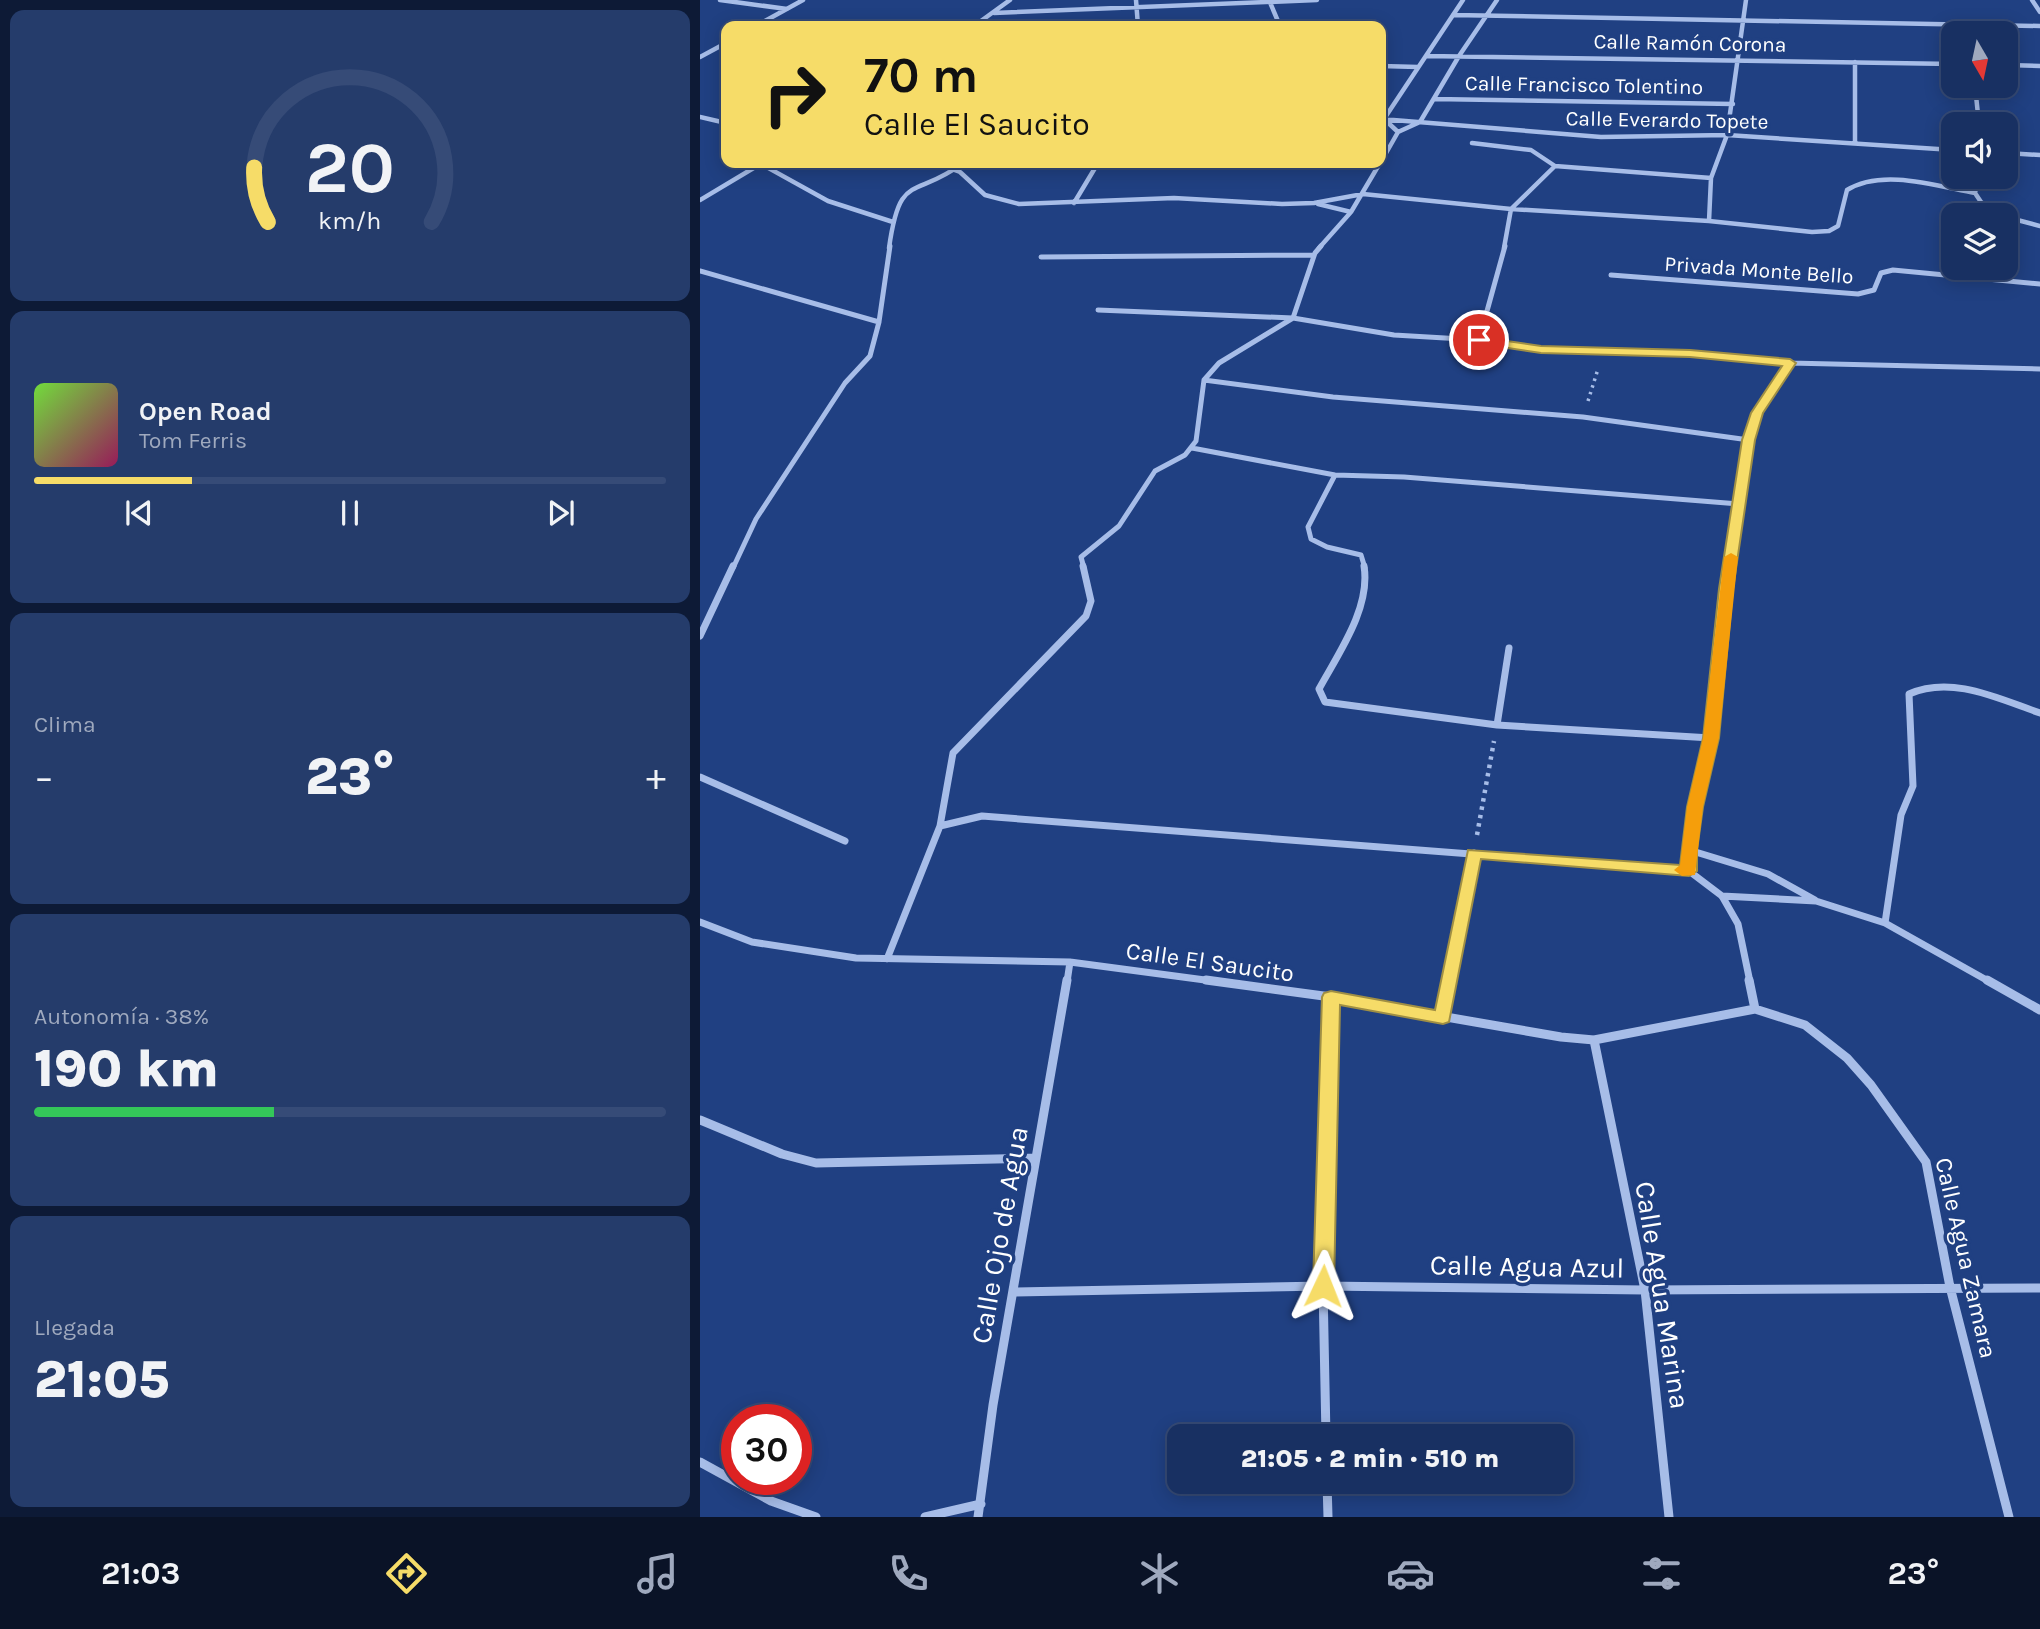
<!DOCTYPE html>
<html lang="es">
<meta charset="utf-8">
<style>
body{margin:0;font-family:Karla,sans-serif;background:#253c6b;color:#f1f3f6;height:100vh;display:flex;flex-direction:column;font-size:26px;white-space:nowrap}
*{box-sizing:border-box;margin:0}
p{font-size:23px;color:#9fa9be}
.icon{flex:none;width:38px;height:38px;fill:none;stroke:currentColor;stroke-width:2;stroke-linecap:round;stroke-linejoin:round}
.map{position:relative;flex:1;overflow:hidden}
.drawer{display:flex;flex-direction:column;gap:10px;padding:10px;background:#0d1a36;width:700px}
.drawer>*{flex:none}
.banner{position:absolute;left:21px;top:21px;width:665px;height:147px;border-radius:14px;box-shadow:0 4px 18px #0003,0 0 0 2px #364b77;background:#f6dc68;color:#111;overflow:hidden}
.needle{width:46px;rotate:171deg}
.buttons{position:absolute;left:1241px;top:21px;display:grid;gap:14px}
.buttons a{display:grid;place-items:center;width:77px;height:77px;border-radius:14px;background:#183062;box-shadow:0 4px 18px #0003,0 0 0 2px #364b77;font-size:35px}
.speed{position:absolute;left:21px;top:1404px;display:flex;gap:14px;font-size:35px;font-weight:700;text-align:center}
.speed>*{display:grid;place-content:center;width:91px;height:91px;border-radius:50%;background:#183062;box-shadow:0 4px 18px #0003,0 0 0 2px #364b77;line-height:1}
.speed .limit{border:10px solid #d22;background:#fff;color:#111}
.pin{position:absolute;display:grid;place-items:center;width:60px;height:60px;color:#fff;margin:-30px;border:4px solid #fff;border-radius:50%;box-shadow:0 2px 7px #0007}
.me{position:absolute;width:77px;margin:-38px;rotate:2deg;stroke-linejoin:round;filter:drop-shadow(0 0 5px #0008)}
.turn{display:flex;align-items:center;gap:24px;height:147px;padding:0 28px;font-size:32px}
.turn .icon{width:91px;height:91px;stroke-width:2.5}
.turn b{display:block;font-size:49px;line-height:60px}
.big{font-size:52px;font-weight:800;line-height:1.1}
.drawer .card{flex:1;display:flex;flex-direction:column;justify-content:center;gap:10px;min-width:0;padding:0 24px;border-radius:14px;background:#253c6b}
.drawer .dial{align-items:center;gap:0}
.dial svg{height:182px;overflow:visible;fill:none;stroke:#364b77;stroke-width:7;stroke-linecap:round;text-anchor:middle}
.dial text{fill:#f1f3f6;stroke:none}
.song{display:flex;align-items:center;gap:21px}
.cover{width:84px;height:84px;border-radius:10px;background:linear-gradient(135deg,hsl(100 70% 55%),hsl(330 70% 35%))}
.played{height:7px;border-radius:4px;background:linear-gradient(90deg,#f6dc68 25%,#364b77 25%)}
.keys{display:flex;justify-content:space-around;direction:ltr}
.heat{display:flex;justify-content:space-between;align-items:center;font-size:38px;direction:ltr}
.charge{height:10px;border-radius:5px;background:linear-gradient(90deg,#34c759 38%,#364b77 0)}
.trip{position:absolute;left:467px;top:1424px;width:406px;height:70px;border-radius:14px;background:#183062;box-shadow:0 4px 18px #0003,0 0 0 2px #364b77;font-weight:800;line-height:70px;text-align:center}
.menu{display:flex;height:112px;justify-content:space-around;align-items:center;background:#0a1327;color:#9fa9be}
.menu .icon{width:49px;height:49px}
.menu .selected{color:#f6dc68}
.menu b{font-size:32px;color:#f1f3f6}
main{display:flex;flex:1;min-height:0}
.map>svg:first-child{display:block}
</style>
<main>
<section class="drawer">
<div class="card dial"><svg viewBox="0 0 100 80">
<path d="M14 69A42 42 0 1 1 86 69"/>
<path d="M14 69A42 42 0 0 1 8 45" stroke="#f6dc68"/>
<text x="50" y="56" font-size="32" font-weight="700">20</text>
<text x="50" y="72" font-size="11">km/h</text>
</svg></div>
<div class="card">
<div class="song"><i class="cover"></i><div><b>Open Road</b><p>Tom Ferris</p></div></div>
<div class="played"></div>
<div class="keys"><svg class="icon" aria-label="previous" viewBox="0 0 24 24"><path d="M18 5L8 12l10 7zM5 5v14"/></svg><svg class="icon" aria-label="pause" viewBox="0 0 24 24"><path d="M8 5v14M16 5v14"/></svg><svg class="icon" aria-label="next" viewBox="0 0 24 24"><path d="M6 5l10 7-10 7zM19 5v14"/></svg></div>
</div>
<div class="card"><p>Clima</p>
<div class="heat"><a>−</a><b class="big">23°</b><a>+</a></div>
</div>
<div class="card"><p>Autonomía · 38%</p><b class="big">190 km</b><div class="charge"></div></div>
<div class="card"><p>Llegada</p><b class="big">21:05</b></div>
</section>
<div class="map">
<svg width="1340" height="1517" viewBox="0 0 1340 1517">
<rect width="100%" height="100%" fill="#204082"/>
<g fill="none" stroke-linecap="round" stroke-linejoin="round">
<path stroke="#a7bde8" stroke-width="3.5" stroke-dasharray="2.5 4.5" stroke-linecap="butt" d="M888,401L898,369"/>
<path stroke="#a7bde8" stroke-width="4.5" stroke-dasharray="3.5 5" stroke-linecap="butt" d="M777,835L794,741"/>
<path stroke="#a7bde8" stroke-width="4.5" d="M20,0L87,9
M436,0L438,26
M569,0L580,26
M1332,0L1340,12
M294,13L617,0
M753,15L1340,26
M56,26L103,0
M274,26L310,0
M726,56L1253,64
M0,57L26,43
M1155,62V143
M1306,65L1340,66
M681,66L718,67
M1275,86L1279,124
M734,99L1033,104
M0,117L26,123
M681,119L901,137L1027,135L1253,150
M698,132L684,119L763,0
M772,143L831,150L855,166L811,209L804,248
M1306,153L1340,155
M681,162L698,132L720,122L759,56L797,0
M235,163L260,172L285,195L319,204L474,198L582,204L614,203L663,194L811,209L1009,221L1112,232L1129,231L1138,226L1147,190C1182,168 1237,186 1275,193
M61,164L128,201L193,222
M855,166L1011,178
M1278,177L1275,193L1281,202L1300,215
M0,200L62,163
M374,203L398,163
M618,204L651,212
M1306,217L1340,226
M1009,221L1011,178L1027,135L1046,0
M189,248C200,170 214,200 263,163
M619,248L651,212L680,163"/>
<path stroke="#a7bde8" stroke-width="5" d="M341,257L614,255
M0,271L179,322
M911,275L1158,294L1174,290L1181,273L1193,270L1340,284
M398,310L593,318L694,335L779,340L841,350L990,353L1090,363L1340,369
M779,340L805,246
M504,380L633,397L883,417L1049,440
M492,448L635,475L704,477L1039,504
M635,475L608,527L611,539L627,547L661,555L665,568
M33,568L56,519L145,383L170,356L179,322L190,246
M384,568L381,557L419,526L455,471L485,455L496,441L504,380L519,363L593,318L615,253L621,246
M1029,568L1049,440L1057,413L1090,363"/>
<path stroke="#a7bde8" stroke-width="7" d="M664,566C671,608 638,654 619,689L625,702L797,725L1011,738
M1030,566L1011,738L995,807L989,871L1022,896L1038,924L1050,982
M0,636L33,566
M797,725L809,648
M0,777L145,841
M240,826L253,753L386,616L391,601L383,566
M989,850L1068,874L1115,900
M1022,896L1116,901L1185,923L1290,982
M0,922L52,942L156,958L370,962L520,982
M1185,923L1201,815L1213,786L1209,694C1252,675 1299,699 1340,713
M187,959L240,826L282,816L989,871
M367,982L370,962
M750,982L774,853"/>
<path stroke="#a7bde8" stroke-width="9" d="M506,980L631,997L861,1037L894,1040L1055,1009
M1049,980L1055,1009L1105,1025L1147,1058L1171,1085L1226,1162L1250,1287L1309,1517
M1287,980L1340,1010
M743,1018L750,980
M894,1040L945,1290L969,1517
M0,1120L82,1154L116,1163L336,1158
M313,1292L623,1286L945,1290L1340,1288
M626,1437L623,1286L631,997
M0,1462L71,1501L116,1517
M627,1482L628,1517
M225,1517L281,1504
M278,1517L293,1405L367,980"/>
</g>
<path fill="#f6dc68" stroke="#a08f44" stroke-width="2" d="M779,337L841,346L990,350L1090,359L1096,363L1063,413L1055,440L1033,589L1019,738L1003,807L997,850V871L989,876L781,859L749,1022L743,1024L640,1005L634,1286L631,1292L623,1294L616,1292L613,1286L622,997L624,993L631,991L735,1010L768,850L980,865L987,807L1003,738L1019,589L1042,440L1051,413L1082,366L990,357L841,353L775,343L774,340Z"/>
<path fill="#f59e0b" d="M1031,553L1038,557L1019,738L1003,807L995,875L982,876L974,870L980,865L987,807L1003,738L1024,557Z"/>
<g text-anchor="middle" stroke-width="7" stroke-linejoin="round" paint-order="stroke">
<g font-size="21" fill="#fff" stroke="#204082">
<text transform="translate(990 43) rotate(1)" y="7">Calle Ramón Corona</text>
<text transform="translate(884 85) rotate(1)" y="7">Calle Francisco Tolentino</text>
<text transform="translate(967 120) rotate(1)" y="7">Calle Everardo Topete</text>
<text transform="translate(1059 270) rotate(4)" y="7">Privada Monte Bello</text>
</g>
<g font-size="24" fill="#fff" stroke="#204082">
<text transform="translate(510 962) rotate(8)" y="8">Calle El Saucito</text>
<text transform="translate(1266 1258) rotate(77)" y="8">Calle Agua Zamara</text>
</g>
<g font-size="28" fill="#fff" stroke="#204082">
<text transform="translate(299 1235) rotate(-80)" y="10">Calle Ojo de Agua</text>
<text transform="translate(827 1266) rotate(1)" y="10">Calle Agua Azul</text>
<text transform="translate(963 1295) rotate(81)" y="10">Calle Agua Marina</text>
</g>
</g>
</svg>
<div class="buttons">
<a><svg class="needle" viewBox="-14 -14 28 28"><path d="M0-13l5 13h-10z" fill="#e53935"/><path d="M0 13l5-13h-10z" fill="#9fa9be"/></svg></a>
<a><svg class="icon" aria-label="sound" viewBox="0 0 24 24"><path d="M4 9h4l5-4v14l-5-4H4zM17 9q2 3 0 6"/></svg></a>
<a><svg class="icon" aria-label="layers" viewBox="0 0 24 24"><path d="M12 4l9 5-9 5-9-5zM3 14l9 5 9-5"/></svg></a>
</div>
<div class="speed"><div class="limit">30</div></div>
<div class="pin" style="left:779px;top:340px;background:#d93025"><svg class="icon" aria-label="arrive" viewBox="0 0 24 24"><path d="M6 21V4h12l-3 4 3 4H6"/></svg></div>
<svg class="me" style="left:623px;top:1286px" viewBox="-20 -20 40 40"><path d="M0-17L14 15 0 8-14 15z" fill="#f6dc68" stroke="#fff" stroke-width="4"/></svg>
<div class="trip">21:05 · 2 min · 510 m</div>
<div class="banner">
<div class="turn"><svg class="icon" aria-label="right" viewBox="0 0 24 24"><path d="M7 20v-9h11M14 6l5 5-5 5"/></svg><div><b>70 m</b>Calle El Saucito</div></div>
</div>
</div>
</main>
<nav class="menu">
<b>21:03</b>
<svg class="icon selected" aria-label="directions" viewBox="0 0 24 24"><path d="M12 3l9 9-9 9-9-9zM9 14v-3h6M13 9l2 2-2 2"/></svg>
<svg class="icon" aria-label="music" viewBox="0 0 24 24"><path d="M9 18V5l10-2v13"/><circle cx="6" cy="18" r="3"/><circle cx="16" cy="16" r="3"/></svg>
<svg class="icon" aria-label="phone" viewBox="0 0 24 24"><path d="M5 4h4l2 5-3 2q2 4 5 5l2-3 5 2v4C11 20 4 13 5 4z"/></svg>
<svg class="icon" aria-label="climate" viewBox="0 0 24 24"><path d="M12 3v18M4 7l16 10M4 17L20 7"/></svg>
<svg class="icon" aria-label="car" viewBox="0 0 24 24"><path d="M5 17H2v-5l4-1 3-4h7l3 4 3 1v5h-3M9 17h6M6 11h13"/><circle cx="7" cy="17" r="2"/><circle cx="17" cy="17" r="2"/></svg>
<svg class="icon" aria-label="filters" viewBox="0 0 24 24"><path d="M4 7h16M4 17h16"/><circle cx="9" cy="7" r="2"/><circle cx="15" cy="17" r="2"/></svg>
<b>23°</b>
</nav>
